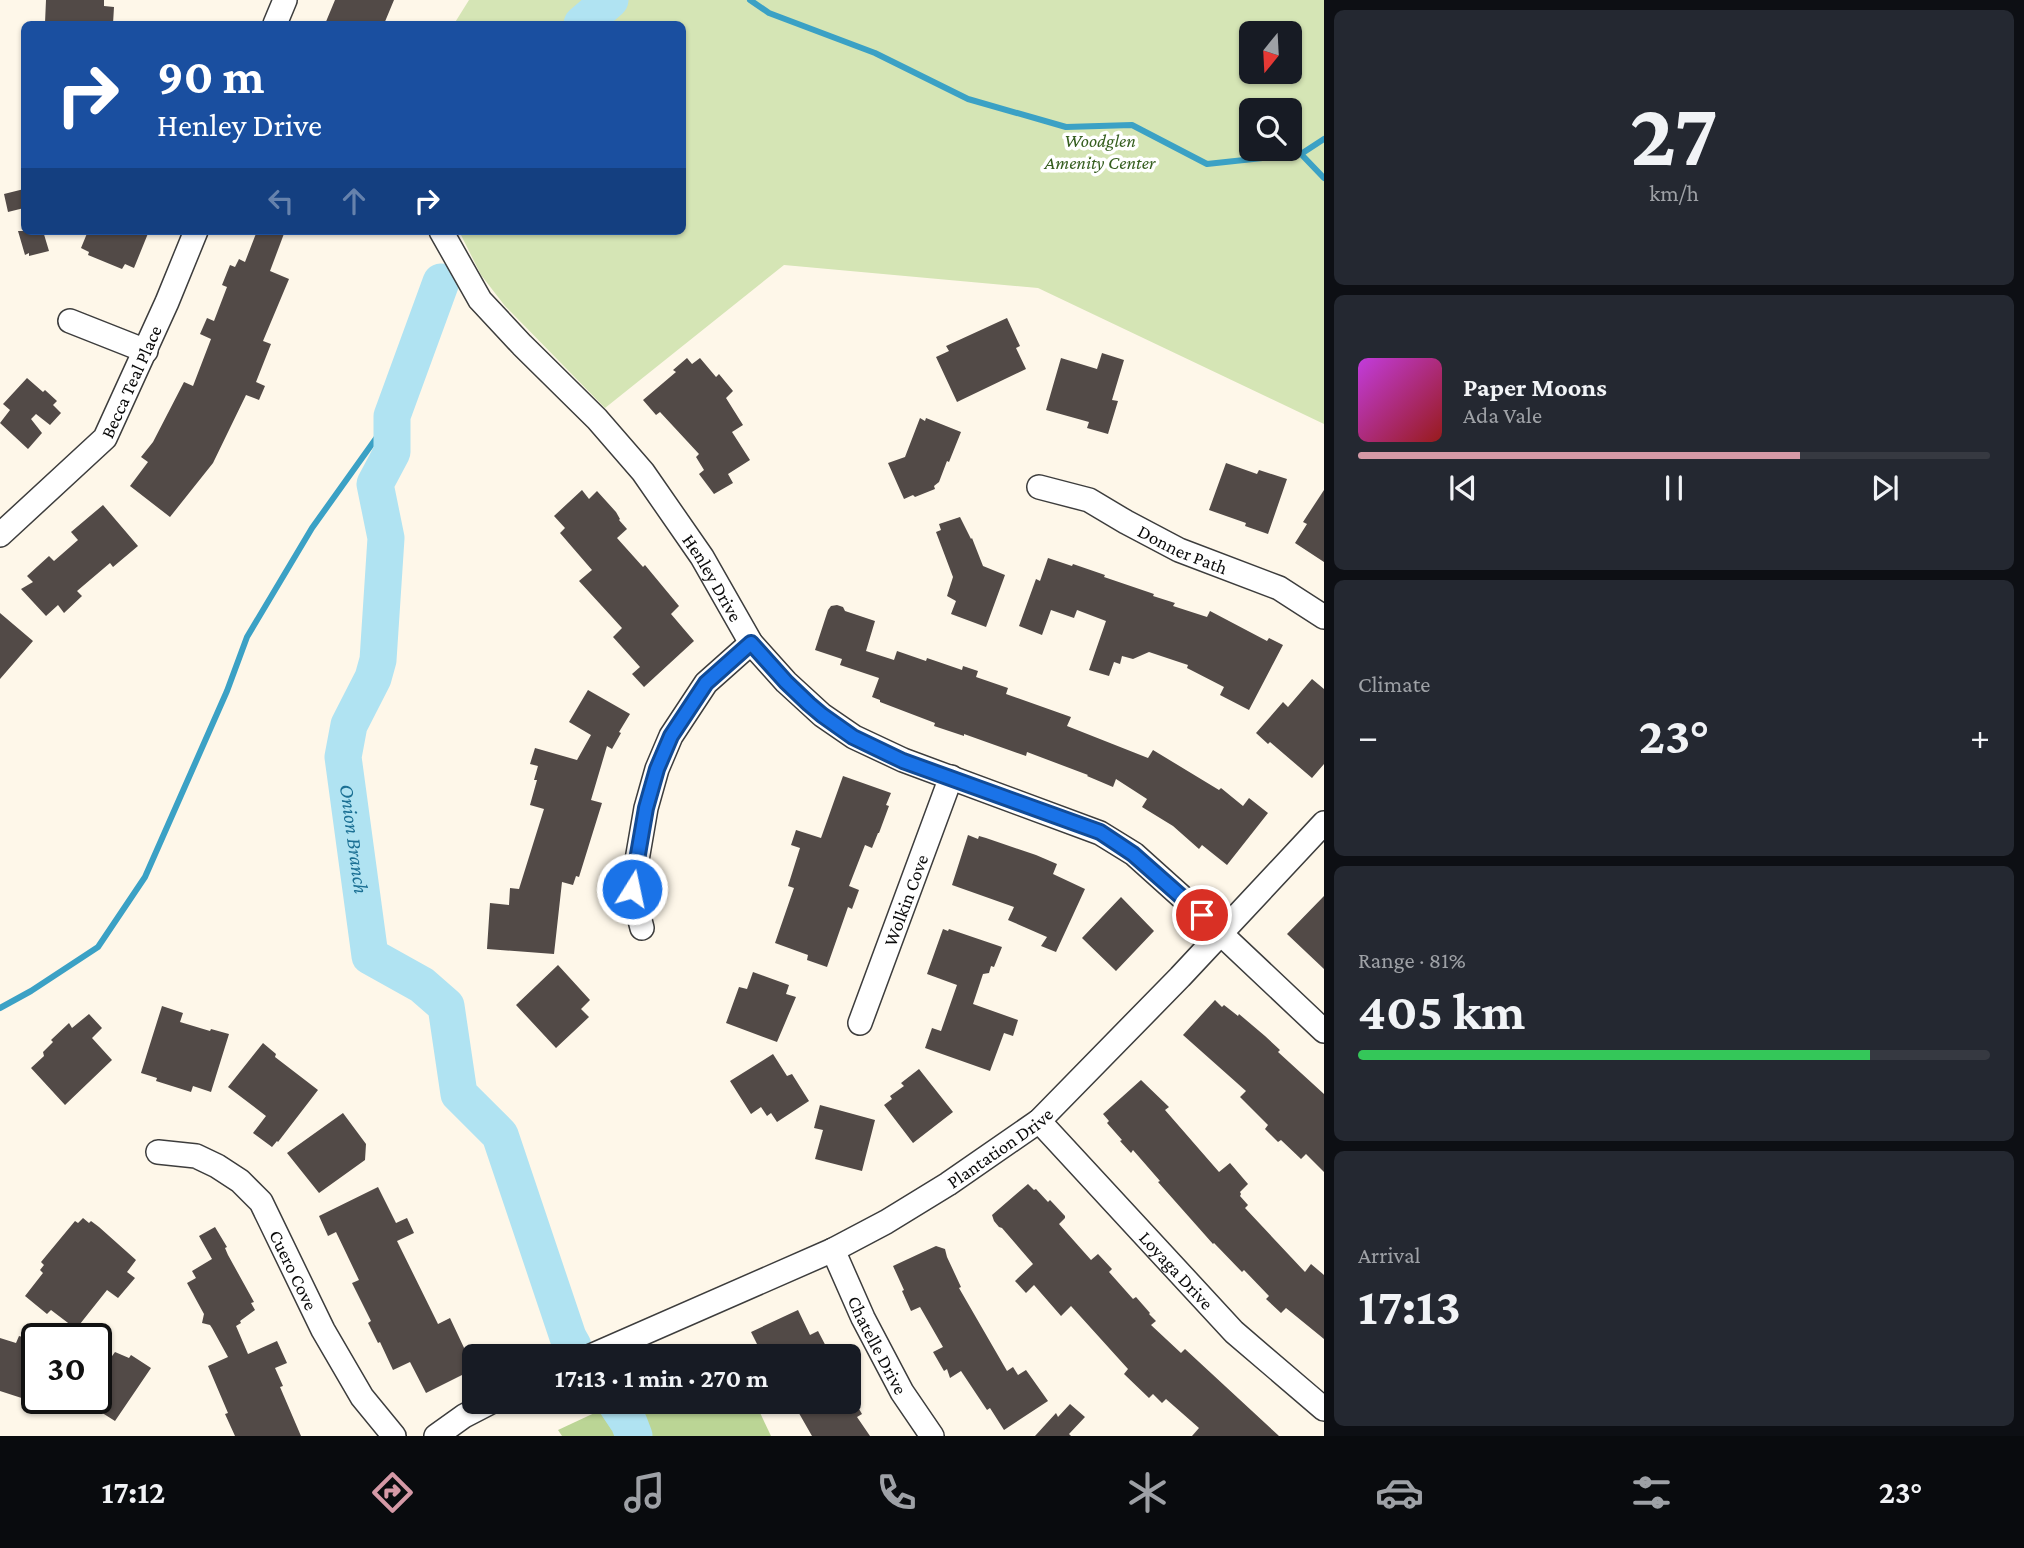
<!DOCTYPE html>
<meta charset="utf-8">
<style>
body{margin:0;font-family:"Crimson Pro",serif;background:#242831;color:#f1f3f6;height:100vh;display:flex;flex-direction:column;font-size:26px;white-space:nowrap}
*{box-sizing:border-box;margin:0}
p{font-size:23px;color:#9ea1a6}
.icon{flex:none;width:38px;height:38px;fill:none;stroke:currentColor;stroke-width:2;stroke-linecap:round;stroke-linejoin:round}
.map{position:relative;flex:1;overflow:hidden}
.drawer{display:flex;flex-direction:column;gap:10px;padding:10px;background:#0d0f14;width:700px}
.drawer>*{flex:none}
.top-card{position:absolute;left:21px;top:21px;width:665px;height:214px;border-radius:10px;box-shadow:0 2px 5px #0004;background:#1a4fa0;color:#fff;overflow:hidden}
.needle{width:46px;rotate:198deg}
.fabs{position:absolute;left:1239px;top:21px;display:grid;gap:14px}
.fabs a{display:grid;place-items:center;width:63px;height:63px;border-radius:10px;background:#171b24;box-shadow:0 2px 5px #0004;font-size:35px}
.speed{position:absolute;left:21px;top:1323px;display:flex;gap:14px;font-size:35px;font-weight:700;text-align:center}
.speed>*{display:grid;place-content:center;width:91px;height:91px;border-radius:50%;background:#171b24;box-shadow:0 2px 5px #0004;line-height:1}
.speed .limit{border:4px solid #111;border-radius:10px;background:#fff;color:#111}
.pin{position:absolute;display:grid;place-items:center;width:60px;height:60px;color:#fff;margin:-30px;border:4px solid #fff;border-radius:50%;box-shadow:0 2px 7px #0007}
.me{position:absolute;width:77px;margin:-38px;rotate:10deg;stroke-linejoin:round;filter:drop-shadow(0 0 5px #0008)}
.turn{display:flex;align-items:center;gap:24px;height:147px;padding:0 21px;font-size:32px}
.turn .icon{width:91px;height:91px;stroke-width:2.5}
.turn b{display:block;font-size:49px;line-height:60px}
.lanes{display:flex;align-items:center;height:66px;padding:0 21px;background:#0003;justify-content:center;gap:35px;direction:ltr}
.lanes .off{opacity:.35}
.big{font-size:52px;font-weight:700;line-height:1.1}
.drawer .widget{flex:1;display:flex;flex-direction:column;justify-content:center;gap:10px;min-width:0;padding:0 24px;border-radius:10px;background:#242831}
.drawer .dial{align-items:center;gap:0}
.dial b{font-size:91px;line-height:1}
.song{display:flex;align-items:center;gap:21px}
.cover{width:84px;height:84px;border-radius:10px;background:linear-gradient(135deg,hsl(290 70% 55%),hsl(0 70% 35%))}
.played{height:7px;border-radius:4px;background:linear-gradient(90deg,#d599a6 70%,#363941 70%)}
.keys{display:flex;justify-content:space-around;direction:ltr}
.heat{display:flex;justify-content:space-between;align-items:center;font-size:38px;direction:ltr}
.charge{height:10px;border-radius:5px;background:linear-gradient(90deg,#34c759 81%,#363941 0)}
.trip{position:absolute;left:462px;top:1344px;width:399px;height:70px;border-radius:10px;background:#171b24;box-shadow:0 2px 5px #0004;font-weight:700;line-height:70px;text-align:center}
.tab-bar{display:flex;height:112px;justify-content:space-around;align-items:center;background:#090b0e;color:#9ea1a6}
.tab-bar .icon{width:49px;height:49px}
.tab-bar .current{color:#d599a6}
.tab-bar b{font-size:32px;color:#f1f3f6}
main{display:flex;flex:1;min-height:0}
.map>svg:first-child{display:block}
</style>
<main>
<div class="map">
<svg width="1324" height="1436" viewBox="0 0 1324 1436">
<rect width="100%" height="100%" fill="#fef7e9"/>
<path fill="#d5e5b5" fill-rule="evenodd" d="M469,0H1324V424L1038,288L784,265L605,408L505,306L481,275L459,231H682V24H454ZM1251,33H1290V72H1251ZM1251,110H1290V149H1251Z"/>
<path fill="#bbd595" d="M618,1402H755L771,1436H562L558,1430Z"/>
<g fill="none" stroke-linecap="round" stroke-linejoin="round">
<path stroke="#3ba1c5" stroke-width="6" d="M750,0L769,13L875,53L968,99L1066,127L1132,125L1207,164L1301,154L1324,178
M1301,154L1324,139
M0,1008L31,991L98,947L145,877L227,691L247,637L312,528L392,416"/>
<g stroke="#b0e3f2" stroke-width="37">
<path d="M582,24L610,0"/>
<path id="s1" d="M441,282L392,416V452L375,484L386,538L378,660L373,678L349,725L343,757L370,956L422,985L446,1006L459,1094L500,1135L568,1337L573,1346"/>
<path d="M615,1402L629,1423L634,1436"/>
</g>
</g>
<path fill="#524a47" d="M46,0H104V6L114,7L113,24L45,23Z
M335,0H394L384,24H325Z
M24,189V208L8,212L4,194Z
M18,231H43L49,251L29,256V253L25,255Z
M88,231H149L134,268L125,264L122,269L88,255L89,252L81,248Z
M257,231H285L270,271L289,279L263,341L271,344L256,382L265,386L259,400L246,395L213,463L170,517L130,486L148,462L141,457L153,442L184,382L193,386L211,339L200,334L207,318L214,321L227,287L222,285L230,265L235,267L239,259L245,262Z
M1007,318L1020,346L1016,348L1026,369L957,402L936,357L949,351L946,346Z
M1102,353L1124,360L1112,400L1118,401L1108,434L1087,428L1089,422L1046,410L1061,358L1097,369Z
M687,358L692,364L700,358L716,377L719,374L733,391L726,398L743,425L732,432L750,460L728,474L733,483L714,494L699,474L704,470L696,457L699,454L660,412L656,415L643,400L676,372L673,370Z
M27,378L43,392L45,390L57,401L53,405L61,413L50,425L36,414L31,419L42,433L28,449L0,423L10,410L3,404Z
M920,418L925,421L926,418L961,432L949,462L947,461L939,482L934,486L935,489L915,497L913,495L904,499L888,463L905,457Z
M1226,463L1257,474L1259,470L1287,479L1268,534L1245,526L1246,523L1209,510Z
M582,490L589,499L597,491L616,512L620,519L619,520L627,529L617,538L643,567L645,565L679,606L671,614L694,641L644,687L632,674L640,667L613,637L622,628L579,581L592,570L560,533L565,528L554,516Z
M1324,490V562L1295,543L1307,524L1303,522Z
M103,505L138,546L113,567L110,563L77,591L82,596L64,613L58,605L46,616L21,589L33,582L27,576L49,556L54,561L78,540L71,532Z
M960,517L971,539L972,538L983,566L1005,575L986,627L951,614L956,601L947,596L953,577L936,532L941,530L939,524Z
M1048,558L1072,566L1073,564L1105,575L1104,577L1154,594L1153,596L1175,603L1173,606L1207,617L1210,611L1267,641L1269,638L1283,645L1249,710L1220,695L1224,687L1187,668L1188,665L1149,652L1133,659L1122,656L1120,664L1114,662L1109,676L1089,670L1106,621L1077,610L1074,618L1051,610L1042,635L1019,626L1036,579L1040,581Z
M837,605L843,607L845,611L875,621L866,651L894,660L897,651L926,661L927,658L962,670L963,666L978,671L976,677L1008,688L1006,694L1071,717L1067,726L1148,758L1153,750L1219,790L1221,788L1243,806L1249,798L1268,813L1227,865L1202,845L1199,849L1173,826L1142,807L1147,799L1116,779L1113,787L1087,776L1088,775L1027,752L1026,756L964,734V736L934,726L935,723L880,702V700L872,697L879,678L840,665L842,659L815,650L828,610L831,606Z
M0,613L33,641L0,679Z
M1312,679L1324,689V764L1312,778L1270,742L1268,744L1256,733L1283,702L1288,707Z
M588,690L630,714L619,732L621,733L612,749L607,746L591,800L602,803L579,877L576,876L573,885L562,882L554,954L487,949L490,903L509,905L510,888L519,889L544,809L530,805L537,780H534L538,766L530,764L535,748L577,760L591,735L569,722Z
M843,776L891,793L886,805L889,806L879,833H878L872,848L865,845L849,886L859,890L852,909L848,907L827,967L807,960L808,955L775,943L794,888L788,886L800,848L791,845L796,830L821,838Z
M968,835L978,839L979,836L986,838L1036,855L1057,864L1053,874L1085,889L1056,952L1041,946L1047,937L1008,920L1014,907L952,885Z
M1324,896V969L1287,934Z
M1121,897L1154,931L1116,971L1082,938Z
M943,929L948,931L949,929L1002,947L994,967L991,966L989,973L983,974L973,1004L1018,1020L1013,1036L1004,1033L990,1071L925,1048L932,1028L941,1031L957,985L927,974Z
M558,965L590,1000L581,1009L589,1017L556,1048L516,1005Z
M753,972L789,985L786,994L796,997L777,1042L726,1023L739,987L747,989Z
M1215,1000L1222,1007L1224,1005L1238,1016L1239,1014L1265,1036L1280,1050L1278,1052L1324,1094V1172L1306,1154L1301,1159L1281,1140L1278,1142L1265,1129L1268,1125L1240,1097L1246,1091L1183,1035Z
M162,1006L183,1013L180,1022L210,1031L211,1029L229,1034L211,1092L193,1086L191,1092L156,1081L157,1078L141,1073Z
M89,1014L102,1028L92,1038L112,1060L65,1105L31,1068L44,1056L43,1052L53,1042L51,1040L69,1023L72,1028Z
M263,1043L276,1054L275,1057L318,1090L278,1142L277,1141L272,1147L253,1133L266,1116L228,1087Z
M773,1054L787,1076L792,1074L809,1101L777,1122L771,1113L767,1116L761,1107L751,1114L730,1081Z
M919,1069L953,1112L913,1143L884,1105L892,1099L890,1096L904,1086L901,1083Z
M1141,1080L1169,1107L1165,1110L1219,1172L1230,1163L1248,1184L1240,1192L1241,1194L1240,1196L1248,1205L1245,1208L1305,1272L1311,1264L1324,1275V1339L1286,1308L1281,1313L1266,1299L1269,1296L1244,1270L1242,1272L1214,1243L1213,1244L1158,1182L1160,1181L1133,1150L1131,1153L1120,1141L1122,1140L1107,1123L1109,1121L1103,1114Z
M820,1105L875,1120L862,1171L815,1159L823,1130L814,1128Z
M343,1113L366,1144L365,1160L319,1193L287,1153Z
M1028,1184L1034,1190L1036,1189L1048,1202L1050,1200L1065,1216V1218L1059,1224L1091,1260L1098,1254L1112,1269L1109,1272L1133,1299L1136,1297L1150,1313L1149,1314L1156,1321L1151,1325L1181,1353L1185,1349L1279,1436H1192L1199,1428L1166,1399L1162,1403L1153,1394L1149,1398L1124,1374L1128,1369L1071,1306L1061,1316L1034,1285L1026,1293L1015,1281L1033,1264L1002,1228L999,1227L994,1221L992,1215Z
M378,1187L396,1223L407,1218L414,1233L397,1241L438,1324L450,1318L474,1369L426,1393L410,1362L393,1370L380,1342L378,1343L368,1323L371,1321L352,1283L359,1280L336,1232L328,1236L319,1216Z
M83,1218L89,1223L91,1221L99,1227L136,1260L127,1272L135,1278L118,1298L107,1290L76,1329L51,1310L47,1314L25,1296L43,1273L40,1270L44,1265L41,1262L75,1221L78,1223Z
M215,1227L227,1247L225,1248L228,1255L254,1302L251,1303L255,1310L240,1321L241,1323L236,1326L248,1354L277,1341L287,1363L275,1368L283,1386L280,1387L301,1436H235L225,1414L228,1413L208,1366L228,1357L212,1328L210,1325L202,1323L204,1314L187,1283L196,1278L192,1271L212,1259L199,1236Z
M936,1246L945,1249L947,1257L961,1287L959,1288L1007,1371L1013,1367L1018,1375L1026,1370L1048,1401L1004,1430L990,1408L987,1410L961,1371L950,1378L947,1369L944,1371L933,1352L943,1347L920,1307L911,1311L902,1291L904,1290L893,1266Z
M798,1310L810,1335L818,1331L831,1356H763L751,1332Z
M19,1336L37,1341V1403L0,1391V1338L16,1343Z
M115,1352L129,1358L131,1355L151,1368L115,1421L96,1409V1380L107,1364L110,1365L107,1363Z
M807,1402H855L862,1414L857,1417L870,1436H812L796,1408Z
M1070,1404L1085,1417L1069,1434L1071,1436H1035L1056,1413L1058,1417Z"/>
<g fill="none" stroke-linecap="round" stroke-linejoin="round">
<g stroke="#3d3d3d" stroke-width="26">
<g id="street">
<path d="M275,24L285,0"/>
<path id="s2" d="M441,231L480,300L522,345L597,419L643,472L702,557L751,643L786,682L822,715L854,737L903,760L1100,833L1134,854L1183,898L1324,1031"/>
<path d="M70,321L146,351"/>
<path id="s3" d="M1039,487L1089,500L1126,522L1179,550L1279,588L1324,617"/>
<path id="s4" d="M0,535L105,438L167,302L196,231"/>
<path d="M642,928L632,889L646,808L657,769L671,736L706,683L751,643"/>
<path id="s5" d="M860,1023L951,777"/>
<path id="s6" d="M1039,1121L1234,1332L1324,1409"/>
<path id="s7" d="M158,1152L196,1156L217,1166L240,1181L261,1202L323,1330L362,1397L394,1436"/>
<path id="s8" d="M833,1250L863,1318L902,1392L932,1436"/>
<path id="s9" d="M591,1356L833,1250L886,1222L948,1184L1039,1121L1180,977L1324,823"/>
<path d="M436,1436L464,1416L491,1402"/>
</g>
</g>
<use href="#street" stroke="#fff" stroke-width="23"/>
</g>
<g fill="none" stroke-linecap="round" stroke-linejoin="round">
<g stroke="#114b97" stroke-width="18">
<path id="route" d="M632,889L646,808L657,769L671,736L706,683L751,643L786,682L809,704L822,715L853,737L903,761L1100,832L1133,854L1202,915"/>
</g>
<use href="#route" stroke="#1a73e8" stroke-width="12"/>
</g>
<g text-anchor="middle" stroke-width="7" stroke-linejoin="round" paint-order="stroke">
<g font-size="19" font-style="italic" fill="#355e1f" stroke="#fff">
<text x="1100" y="147">Woodglen<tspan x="1100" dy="22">Amenity Center</tspan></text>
</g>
<g font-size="19" fill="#0a0a0a" stroke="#fff">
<text dy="7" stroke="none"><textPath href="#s4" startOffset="205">Becca Teal Place</textPath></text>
<text dy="7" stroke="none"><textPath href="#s3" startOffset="158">Donner Path</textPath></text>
<text dy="7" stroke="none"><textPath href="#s2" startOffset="443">Henley Drive</textPath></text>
<text dy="7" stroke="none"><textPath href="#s5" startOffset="131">Wolkin Cove</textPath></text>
<text dy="7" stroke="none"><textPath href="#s9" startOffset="460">Plantation Drive</textPath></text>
<text dy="7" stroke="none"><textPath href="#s7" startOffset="194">Cuero Cove</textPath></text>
<text dy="7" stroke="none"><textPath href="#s6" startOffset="203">Loyaga Drive</textPath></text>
<text dy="7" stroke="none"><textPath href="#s8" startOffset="105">Chatelle Drive</textPath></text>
</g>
<g font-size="21" font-style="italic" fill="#1b7094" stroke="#fff">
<text dy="7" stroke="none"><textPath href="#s1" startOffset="579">Onion Branch</textPath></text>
</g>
</g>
</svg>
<div class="fabs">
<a><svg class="needle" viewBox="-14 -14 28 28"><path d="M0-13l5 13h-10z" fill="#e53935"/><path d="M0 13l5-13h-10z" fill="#9ea1a6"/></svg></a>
<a><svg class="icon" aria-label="search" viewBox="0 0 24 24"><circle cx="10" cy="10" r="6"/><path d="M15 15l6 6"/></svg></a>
</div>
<div class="speed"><div class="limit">30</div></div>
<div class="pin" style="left:1202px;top:915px;background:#d93025"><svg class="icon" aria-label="arrive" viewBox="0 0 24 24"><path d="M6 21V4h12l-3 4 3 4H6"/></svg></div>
<svg class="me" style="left:632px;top:889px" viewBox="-20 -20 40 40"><circle r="17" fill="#1a73e8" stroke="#fff" stroke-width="3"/><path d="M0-11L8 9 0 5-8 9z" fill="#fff"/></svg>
<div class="trip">17:13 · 1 min · 270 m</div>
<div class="top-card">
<div class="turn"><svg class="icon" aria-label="right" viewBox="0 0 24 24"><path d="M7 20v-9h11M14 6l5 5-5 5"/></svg><div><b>90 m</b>Henley Drive</div></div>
<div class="lanes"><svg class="icon off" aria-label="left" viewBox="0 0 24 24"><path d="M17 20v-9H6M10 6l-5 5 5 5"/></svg><svg class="icon off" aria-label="ahead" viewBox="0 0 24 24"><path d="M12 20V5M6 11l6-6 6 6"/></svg><svg class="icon" aria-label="right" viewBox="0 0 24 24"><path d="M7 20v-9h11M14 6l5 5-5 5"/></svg></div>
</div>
</div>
<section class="drawer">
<div class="widget dial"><b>27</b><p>km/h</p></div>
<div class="widget">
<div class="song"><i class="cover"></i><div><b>Paper Moons</b><p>Ada Vale</p></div></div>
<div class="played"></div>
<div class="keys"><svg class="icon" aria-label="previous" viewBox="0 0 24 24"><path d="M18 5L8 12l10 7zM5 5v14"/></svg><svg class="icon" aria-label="pause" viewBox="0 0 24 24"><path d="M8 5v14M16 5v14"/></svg><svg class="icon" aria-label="next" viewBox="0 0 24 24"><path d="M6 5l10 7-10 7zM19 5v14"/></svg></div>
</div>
<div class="widget"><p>Climate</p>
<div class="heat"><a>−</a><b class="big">23°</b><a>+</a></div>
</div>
<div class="widget"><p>Range · 81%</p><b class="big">405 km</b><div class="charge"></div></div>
<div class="widget"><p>Arrival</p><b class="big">17:13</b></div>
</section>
</main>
<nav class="tab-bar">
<b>17:12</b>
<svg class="icon current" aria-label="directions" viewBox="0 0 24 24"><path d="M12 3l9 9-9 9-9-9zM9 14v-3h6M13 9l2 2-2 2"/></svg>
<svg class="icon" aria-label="music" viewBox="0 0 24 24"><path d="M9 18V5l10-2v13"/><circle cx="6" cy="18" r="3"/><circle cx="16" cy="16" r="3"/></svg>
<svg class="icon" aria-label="phone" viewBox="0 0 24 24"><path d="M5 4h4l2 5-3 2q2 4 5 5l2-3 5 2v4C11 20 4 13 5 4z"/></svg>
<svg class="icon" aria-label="climate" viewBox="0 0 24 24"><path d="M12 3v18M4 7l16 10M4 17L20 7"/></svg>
<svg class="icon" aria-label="car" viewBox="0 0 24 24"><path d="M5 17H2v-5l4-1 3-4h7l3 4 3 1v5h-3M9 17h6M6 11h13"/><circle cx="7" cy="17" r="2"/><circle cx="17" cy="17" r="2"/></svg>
<svg class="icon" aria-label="filters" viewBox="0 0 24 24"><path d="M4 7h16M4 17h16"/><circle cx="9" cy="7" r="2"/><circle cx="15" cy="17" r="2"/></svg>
<b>23°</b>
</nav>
